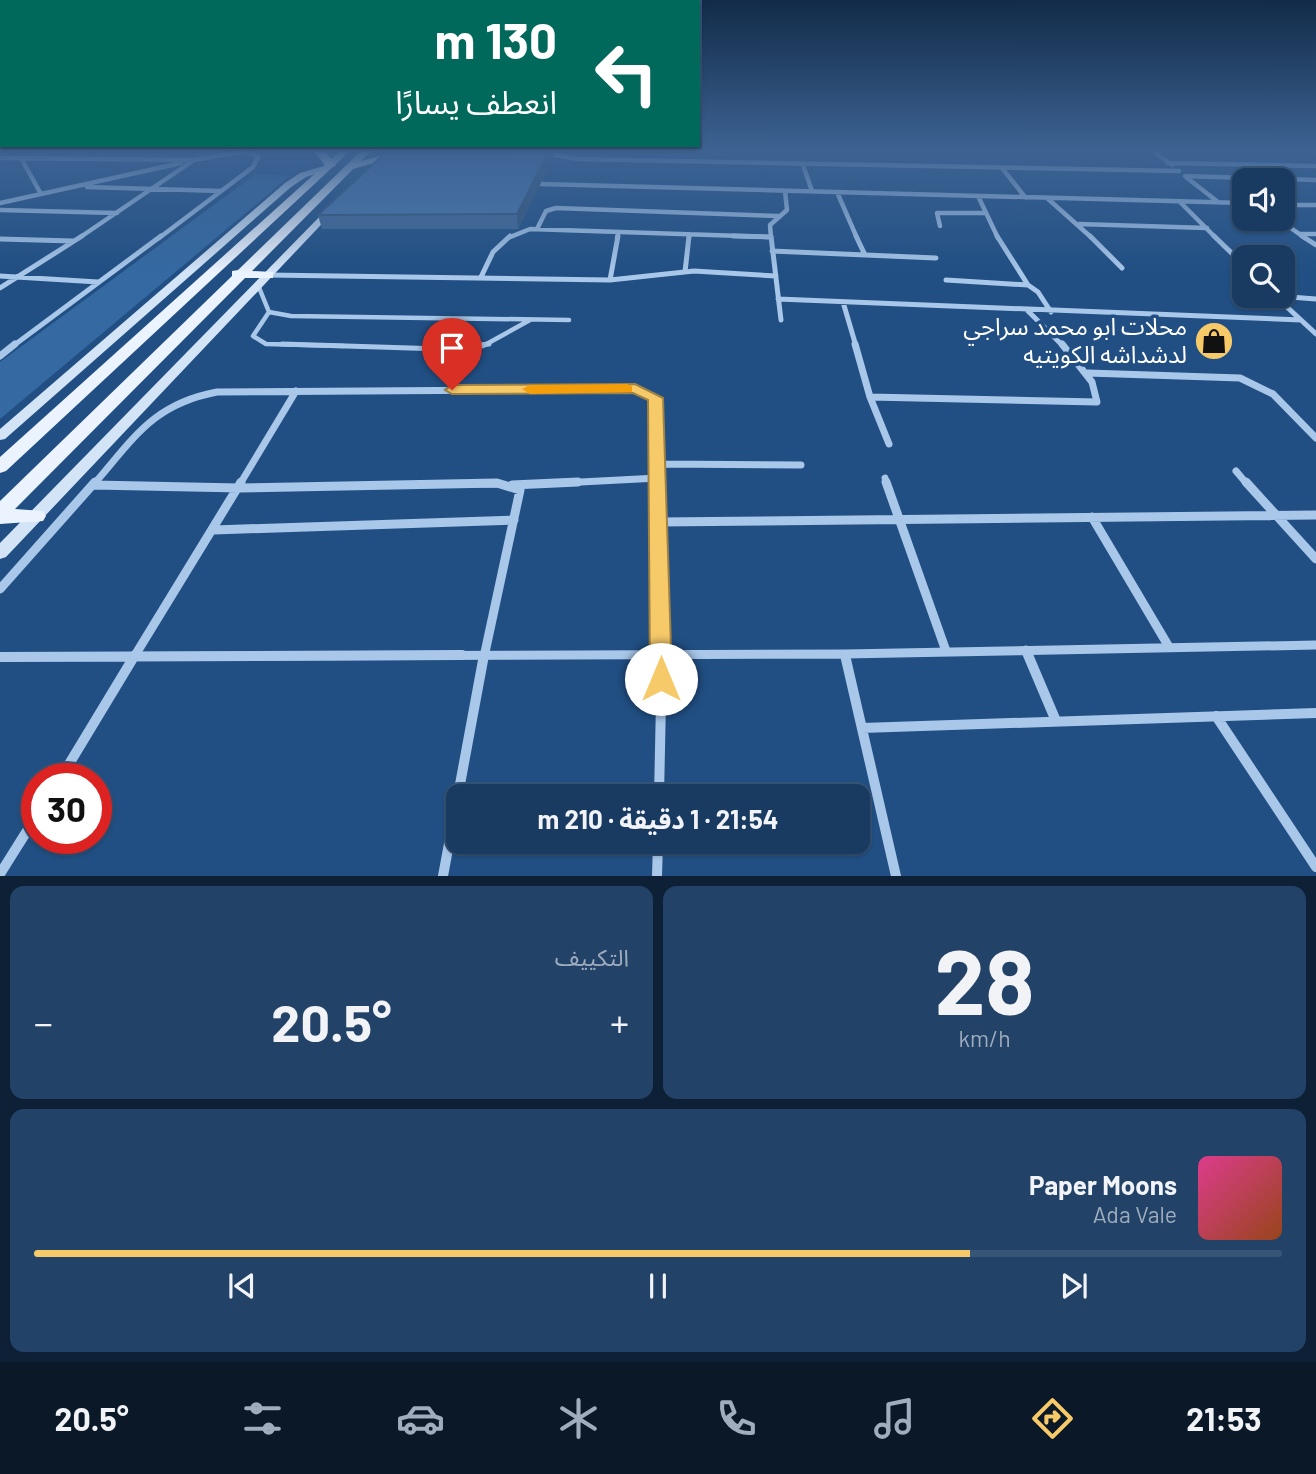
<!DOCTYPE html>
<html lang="ar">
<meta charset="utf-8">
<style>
body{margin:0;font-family:Barlow,"Noto Sans Arabic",sans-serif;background:#224268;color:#f1f3f6;direction:rtl;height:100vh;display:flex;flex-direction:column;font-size:26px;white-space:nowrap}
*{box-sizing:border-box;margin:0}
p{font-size:23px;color:#9fadbe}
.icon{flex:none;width:38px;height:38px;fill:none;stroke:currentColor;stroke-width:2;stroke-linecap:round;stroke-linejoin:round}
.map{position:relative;height:876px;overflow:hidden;direction:ltr}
.details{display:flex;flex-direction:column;gap:10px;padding:10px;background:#0e2036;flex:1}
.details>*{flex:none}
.top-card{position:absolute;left:0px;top:0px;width:700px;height:147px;box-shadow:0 2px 5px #0004,0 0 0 2px #375577;direction:rtl;background:#00695c;color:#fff;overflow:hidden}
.controls{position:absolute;left:1232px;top:168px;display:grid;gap:14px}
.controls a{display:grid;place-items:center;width:63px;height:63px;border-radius:14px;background:#193b62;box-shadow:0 2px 5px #0004,0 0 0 2px #375577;font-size:35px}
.speed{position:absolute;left:21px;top:763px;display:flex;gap:14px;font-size:35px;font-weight:700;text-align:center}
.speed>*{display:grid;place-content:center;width:91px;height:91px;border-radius:50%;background:#193b62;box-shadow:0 2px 5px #0004,0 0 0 2px #375577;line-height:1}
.speed .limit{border:10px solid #d22;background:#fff;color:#111}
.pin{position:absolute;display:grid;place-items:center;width:60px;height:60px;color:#fff;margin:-72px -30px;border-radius:50% 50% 50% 0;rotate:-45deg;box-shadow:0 0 7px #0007}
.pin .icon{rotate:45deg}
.me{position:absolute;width:77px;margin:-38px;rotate:0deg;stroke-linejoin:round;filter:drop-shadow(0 0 5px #0008)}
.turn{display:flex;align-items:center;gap:24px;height:147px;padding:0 28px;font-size:32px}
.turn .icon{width:91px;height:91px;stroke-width:2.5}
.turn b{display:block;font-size:49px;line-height:60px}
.big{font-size:52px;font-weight:700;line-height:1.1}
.details .tile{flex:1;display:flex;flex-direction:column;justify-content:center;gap:10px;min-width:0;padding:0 24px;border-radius:14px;background:#224268}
.details .dial{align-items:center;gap:0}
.dial b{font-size:91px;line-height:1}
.song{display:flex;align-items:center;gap:21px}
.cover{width:84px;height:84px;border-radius:10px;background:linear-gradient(135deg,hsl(330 70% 55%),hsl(20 70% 35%))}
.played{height:7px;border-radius:4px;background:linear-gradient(90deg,#f6c969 75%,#375577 75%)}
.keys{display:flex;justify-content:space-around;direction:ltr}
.heat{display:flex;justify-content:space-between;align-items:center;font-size:38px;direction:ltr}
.details .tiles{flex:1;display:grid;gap:10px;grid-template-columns:1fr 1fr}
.tile:last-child{grid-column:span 2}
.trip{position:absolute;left:446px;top:784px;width:424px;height:70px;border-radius:14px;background:#193b62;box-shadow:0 2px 5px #0004,0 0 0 2px #375577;font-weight:700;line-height:70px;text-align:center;direction:rtl}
.menu{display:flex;height:112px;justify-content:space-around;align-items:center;background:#0a1827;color:#9fadbe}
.menu .icon{width:49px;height:49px}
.menu .active{color:#f6c969}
.menu b{font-size:32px;color:#f1f3f6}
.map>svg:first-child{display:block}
</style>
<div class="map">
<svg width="1316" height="876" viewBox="0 0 1316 876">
<rect width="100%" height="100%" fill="#214f83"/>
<path fill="#3469a1" d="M256,174L290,176L0,419V362Z"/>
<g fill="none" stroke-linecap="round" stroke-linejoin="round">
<path stroke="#a8c7e9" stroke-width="4.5" d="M258,285L269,312L291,316L569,320
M269,312L253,336L266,344L344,346
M483,346L530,320"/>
<path stroke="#a8c7e9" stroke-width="5" d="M282,344L442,349L489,344"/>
<path stroke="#a8c7e9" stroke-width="4.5" d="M532,151L578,159L1179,171
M1153,151L1172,165
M0,158L194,160L245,151L258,157L253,167L159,238
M21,158L41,194
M1168,163L1316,166
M803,165L812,191
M1002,168L1025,197
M1185,176L1316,180
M1186,177L1218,202
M541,184L1244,203
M87,187L221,191
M837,192L857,238
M978,196L998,238
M1047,198L1092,238
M1180,202L1216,238
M0,203L181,163
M1283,205H1316
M0,210L117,213
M1278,219L1305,238
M1079,224L1207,228
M940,226L937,213H985
M537,229L546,211L556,208L778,216
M1300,234H1316
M79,238L194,160
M508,238L530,229L770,237
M617,238L618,233
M689,238V234
M771,238L770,225L787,210L785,191"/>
<path stroke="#a8c7e9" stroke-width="5" d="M733,236L770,237
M771,236L781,320
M856,236L865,255
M997,236L1028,285L1038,292L1051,312
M1090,236L1122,268
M1214,236L1244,265
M1302,236L1316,245
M0,239L73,241
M772,251L936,258
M685,272L689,236
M268,275L610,280L694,271L776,276
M0,276L98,282
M481,277L493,252L510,236
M610,280L618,236
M946,280L1028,285
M0,288L82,236
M1275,296L1316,334
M1277,296L1316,299
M778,299L1301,320
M843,302L856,346
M1028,311L1063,346
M13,346L161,236"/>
<path stroke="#a8c7e9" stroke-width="7" d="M855,344L870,397L889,444
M0,356L15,344
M1088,373L1240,378L1273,394L1316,438
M870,397L1097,402L1092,382L1062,344
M657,464L801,465
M1236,471L1247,484
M885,478L887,484
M94,484C134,438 153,404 217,392L635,389L656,398L658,484
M240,484L296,391
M468,484H499
M542,484L658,478"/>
<path stroke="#a8c7e9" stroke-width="9" d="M658,482L662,657
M886,482L946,651
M1246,482L1316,559
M94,485L239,488L497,483L520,490L484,657
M512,485L578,482
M1092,517L1169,647
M659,522L1316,515
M214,530L514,520
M0,589L95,482
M1026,650L1029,657
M845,654L846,657
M0,657L845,654L1316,645
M134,657L241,482"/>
<path stroke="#a8c7e9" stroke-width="10" d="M845,655L896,876
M1028,655L1056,721
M0,657L462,655
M1216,716L1316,867
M862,728L1316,713
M60,779L135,655
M659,796L662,655
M0,874L37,815
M443,876L484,655
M657,876L658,842"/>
<path fill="#d3e4f7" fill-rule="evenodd" d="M327,165L331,167L330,169L306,177L291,187L5,439L0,440V429L285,183L300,173Z
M329,207L336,209L6,557L0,559V543Z"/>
<path fill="#ebf3fe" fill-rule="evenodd" d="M340,151H350L6,471L0,473V457Z
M361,151H371L252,271L273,272V278H245L15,509L43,511L46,516L43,521L0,524V501L232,276V271L238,270Z"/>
<path fill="#fff" fill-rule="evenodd" d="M314,151H325L336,165L334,167H326Z
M397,151H415L353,169L347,165Z"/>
</g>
<path fill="#426a96" d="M553,158L518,229H322L318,215Z"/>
<path fill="#36567a" d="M549,151H553V158L518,229L517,214Z"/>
<path fill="#4d7bae" stroke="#36567a" stroke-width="2" d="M390,151H549L517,214L318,215L384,154Z"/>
<linearGradient id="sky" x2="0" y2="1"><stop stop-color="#122b48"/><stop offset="0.55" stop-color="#3d6393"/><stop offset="1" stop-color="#3d6393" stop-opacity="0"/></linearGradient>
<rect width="1316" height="273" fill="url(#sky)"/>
<path fill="#f6c969" stroke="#a08344" stroke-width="2" d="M635,384L663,398L672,679L669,686L661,689L653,686L650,679L648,400L633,393L452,394L445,390L452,385Z"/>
<path fill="#f59e0b" d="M627,384L632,386V392L530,394L522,389L530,385Z"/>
<defs>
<g id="shop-disc" transform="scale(2.0125)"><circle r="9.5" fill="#f6c969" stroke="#214f83"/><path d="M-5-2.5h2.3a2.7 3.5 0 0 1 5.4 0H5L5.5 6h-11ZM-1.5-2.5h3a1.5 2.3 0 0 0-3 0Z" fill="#111"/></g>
</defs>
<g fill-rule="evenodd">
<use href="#shop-disc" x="1214" y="341"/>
</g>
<g text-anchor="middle" stroke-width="7" stroke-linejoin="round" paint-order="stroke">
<g font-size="24" fill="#fff" stroke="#214f83" text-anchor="end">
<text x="1187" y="335">محلات ابو محمد سراجي<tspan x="1187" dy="28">لدشداشه الكويتيه</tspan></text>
</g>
</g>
</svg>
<div class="controls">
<a><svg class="icon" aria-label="sound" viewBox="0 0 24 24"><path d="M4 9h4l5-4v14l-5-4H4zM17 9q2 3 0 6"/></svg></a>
<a><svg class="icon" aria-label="search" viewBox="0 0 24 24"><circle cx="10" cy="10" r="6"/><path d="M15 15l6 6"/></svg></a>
</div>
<div class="speed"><div class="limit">30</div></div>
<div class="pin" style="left:452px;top:390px;background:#d93025"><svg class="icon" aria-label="arrive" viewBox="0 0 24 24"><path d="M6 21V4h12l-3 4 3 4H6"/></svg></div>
<svg class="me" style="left:661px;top:679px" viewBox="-20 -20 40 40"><circle r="19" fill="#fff"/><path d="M0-13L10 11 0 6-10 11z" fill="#f6c969"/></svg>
<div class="trip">21:54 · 1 دقيقة · 210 m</div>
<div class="top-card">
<div class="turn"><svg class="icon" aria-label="left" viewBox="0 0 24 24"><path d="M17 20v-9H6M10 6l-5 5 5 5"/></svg><div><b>130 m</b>انعطف يسارًا</div></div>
</div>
</div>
<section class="details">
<div class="tiles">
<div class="tile dial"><b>28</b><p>km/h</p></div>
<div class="tile"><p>التكييف</p>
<div class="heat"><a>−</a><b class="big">20.5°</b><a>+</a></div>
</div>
<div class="tile">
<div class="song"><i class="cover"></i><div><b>Paper Moons</b><p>Ada Vale</p></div></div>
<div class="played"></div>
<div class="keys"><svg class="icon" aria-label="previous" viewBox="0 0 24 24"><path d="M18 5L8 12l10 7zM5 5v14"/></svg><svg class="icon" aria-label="pause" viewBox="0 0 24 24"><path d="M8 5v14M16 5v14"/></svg><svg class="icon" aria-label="next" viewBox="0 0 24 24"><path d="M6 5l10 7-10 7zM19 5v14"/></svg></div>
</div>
</div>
</section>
<nav class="menu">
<b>21:53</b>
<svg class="icon active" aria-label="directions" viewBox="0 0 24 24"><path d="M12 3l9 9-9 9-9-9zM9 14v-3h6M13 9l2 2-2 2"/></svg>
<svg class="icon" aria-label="music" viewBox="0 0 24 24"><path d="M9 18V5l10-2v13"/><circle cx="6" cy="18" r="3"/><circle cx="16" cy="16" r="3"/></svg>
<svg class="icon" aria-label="phone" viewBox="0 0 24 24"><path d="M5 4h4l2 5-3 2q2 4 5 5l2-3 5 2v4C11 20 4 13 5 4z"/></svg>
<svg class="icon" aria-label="climate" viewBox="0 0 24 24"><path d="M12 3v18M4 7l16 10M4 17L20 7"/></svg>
<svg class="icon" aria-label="car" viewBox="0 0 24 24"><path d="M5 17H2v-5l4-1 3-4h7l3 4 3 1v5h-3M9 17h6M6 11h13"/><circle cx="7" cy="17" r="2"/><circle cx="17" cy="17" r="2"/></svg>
<svg class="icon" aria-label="filters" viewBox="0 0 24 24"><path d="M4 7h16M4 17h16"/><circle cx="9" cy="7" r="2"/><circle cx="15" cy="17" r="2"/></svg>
<b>20.5°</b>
</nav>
